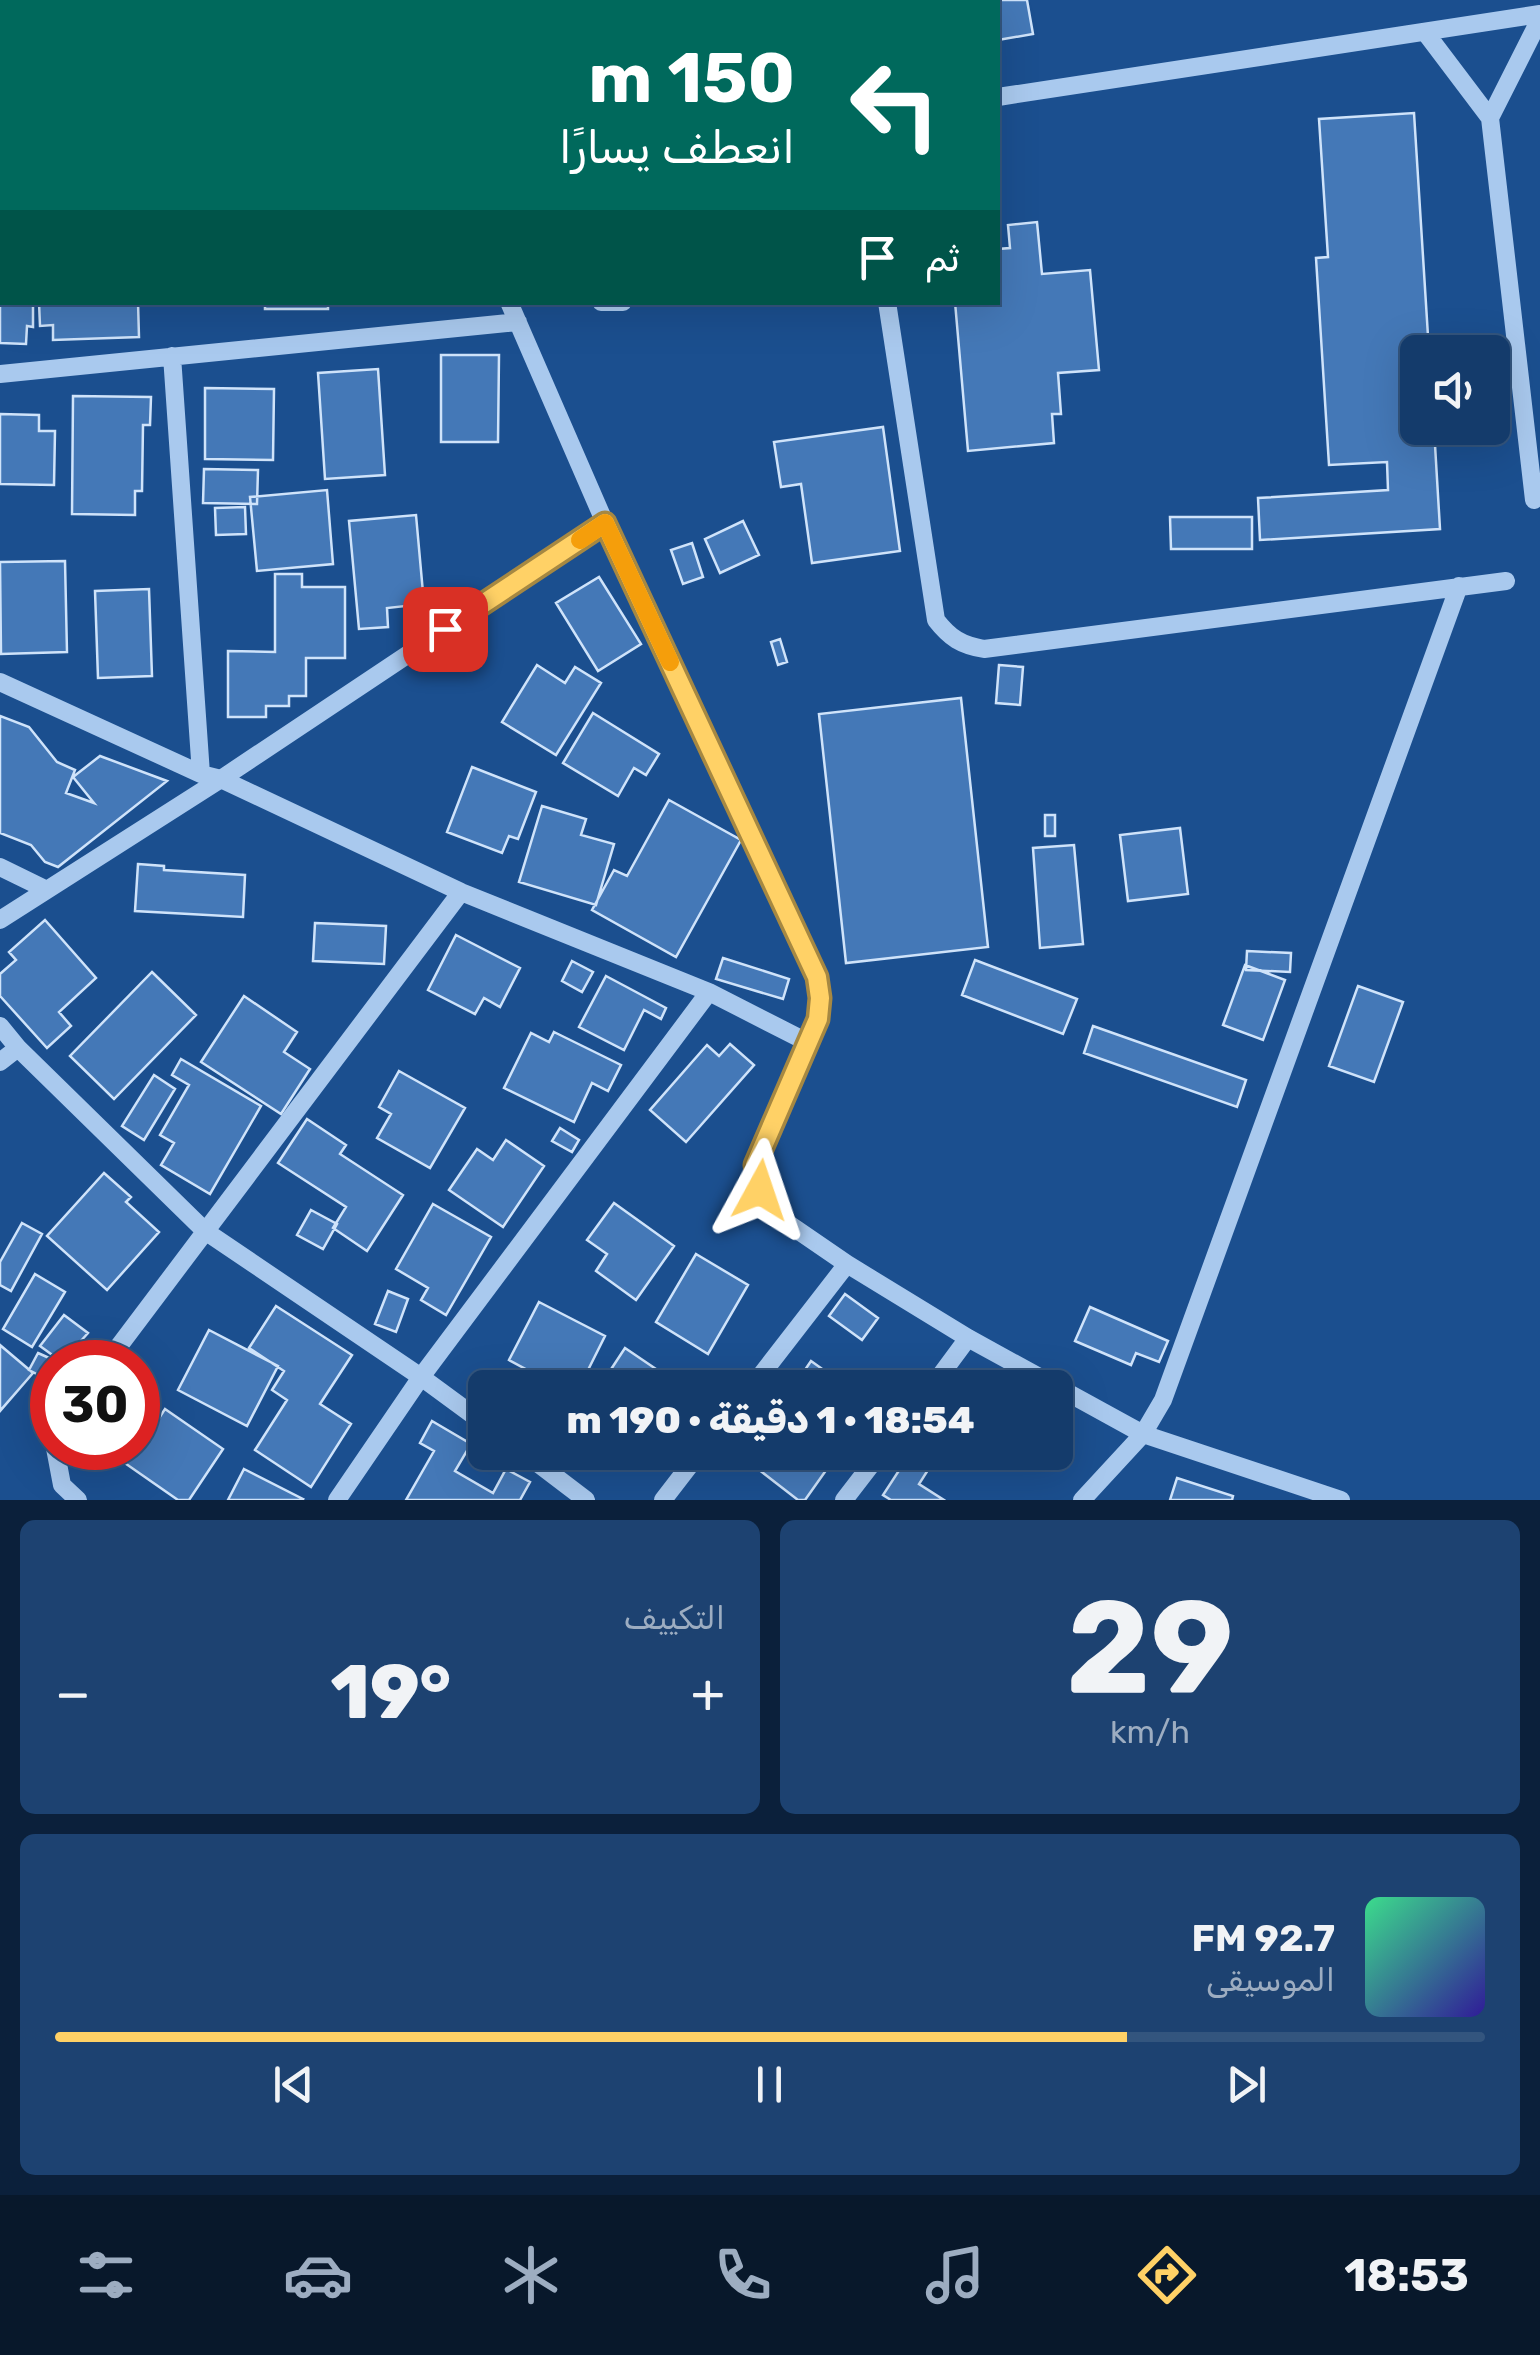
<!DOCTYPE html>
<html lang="ar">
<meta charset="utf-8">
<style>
body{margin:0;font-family:Rubik,Cairo,sans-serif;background:#1d4271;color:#f1f3f6;direction:rtl;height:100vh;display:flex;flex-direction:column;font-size:38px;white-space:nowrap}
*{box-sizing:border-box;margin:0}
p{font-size:32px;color:#9dadc1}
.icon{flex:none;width:55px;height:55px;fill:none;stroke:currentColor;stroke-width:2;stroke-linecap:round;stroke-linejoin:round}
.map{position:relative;height:1500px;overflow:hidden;direction:ltr}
.sheet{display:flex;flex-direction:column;gap:20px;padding:20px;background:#0b203b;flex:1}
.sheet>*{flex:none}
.banner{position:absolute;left:0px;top:0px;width:1000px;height:305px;box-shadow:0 10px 40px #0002,0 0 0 2px #33557e;direction:rtl;background:#00695c;color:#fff;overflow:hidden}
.fabs{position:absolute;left:1400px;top:335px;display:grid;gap:20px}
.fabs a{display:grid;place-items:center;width:110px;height:110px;border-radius:15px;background:#143b6b;box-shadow:0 10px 40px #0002,0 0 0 2px #33557e;font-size:50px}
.speed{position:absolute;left:30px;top:1340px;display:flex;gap:20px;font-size:50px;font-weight:700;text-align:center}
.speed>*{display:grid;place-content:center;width:130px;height:130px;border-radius:50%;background:#143b6b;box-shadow:0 10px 40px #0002,0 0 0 2px #33557e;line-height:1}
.speed .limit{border:15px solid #d22;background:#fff;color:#111}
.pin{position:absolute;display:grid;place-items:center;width:85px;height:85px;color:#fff;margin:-42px;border-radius:20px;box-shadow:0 5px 15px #0006}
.me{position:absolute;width:110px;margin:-55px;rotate:5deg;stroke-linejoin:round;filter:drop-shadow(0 0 8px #0008)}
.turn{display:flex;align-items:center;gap:35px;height:210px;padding:0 40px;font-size:45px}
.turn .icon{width:130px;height:130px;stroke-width:2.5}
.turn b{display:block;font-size:70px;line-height:85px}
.then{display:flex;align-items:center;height:95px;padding:0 40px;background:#0003;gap:20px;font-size:38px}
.big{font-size:75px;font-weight:800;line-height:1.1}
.sheet .tile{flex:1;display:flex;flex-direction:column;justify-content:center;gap:15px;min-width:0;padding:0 35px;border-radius:15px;background:#1d4271}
.sheet .dial{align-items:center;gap:0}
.dial b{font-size:130px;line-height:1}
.song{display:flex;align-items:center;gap:30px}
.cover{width:120px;height:120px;border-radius:15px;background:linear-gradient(135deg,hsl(150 70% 55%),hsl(250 70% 35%))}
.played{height:10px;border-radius:5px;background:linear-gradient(90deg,#ffd166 75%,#33557e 75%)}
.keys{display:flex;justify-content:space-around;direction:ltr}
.heat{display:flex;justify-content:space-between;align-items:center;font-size:55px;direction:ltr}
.sheet .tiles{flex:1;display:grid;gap:20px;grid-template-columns:1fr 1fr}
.tile:last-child{grid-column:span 2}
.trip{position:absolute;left:468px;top:1370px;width:605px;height:100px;border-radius:15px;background:#143b6b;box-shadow:0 10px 40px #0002,0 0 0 2px #33557e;font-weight:800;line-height:100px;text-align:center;direction:rtl}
.tab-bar{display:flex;height:160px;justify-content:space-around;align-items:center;background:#08182b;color:#9dadc1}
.tab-bar .icon{width:70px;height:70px}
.tab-bar .on{color:#ffd166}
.tab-bar b{font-size:45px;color:#f1f3f6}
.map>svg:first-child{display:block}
</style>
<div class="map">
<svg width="1540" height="1500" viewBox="0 0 1540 1500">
<rect width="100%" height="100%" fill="#1b4f8f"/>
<path fill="#4478b7" stroke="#cfe3fa" stroke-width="2.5" d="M969,0H1027L1033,34L998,40V2Z
M0,106H2V171H0Z
M1414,113L1429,352H1418V428H1434L1440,529L1260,540L1258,498L1388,490L1387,462L1329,465L1316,258L1328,257L1319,119Z
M1037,222L1042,274L1090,270L1099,370L1058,373L1061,414H1052L1054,443L968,451L955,302H998V249L1010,248L1008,225Z
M0,243L2,302H33V327L27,326L26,344L0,343Z
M39,302H138L139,337L53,340V325L40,326Z
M265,302H328V309H265Z
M441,355H499L498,442H441Z
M378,369L385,475L325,479L318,373Z
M205,388L274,389L273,460L205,459Z
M73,396L151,397L150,425H143L142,491H135V515L72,514Z
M0,414L39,415V431H55L54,485L0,484Z
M883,427L900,551L812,563L801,484L781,487L774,442Z
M204,469L258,470L257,504L203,503Z
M327,490L333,564L257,571L250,497Z
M245,507L246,534L216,535L215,508Z
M416,515L424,604L387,608L388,627L359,629L349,521Z
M1170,517H1252V549H1171Z
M743,521L759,555L720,573L705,539Z
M692,543L703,577L683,584L671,550Z
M65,561L67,652L1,654L0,562Z
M275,574H302V587H345V658H306V696H289V706H266V717H228V651L275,652Z
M599,577L641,644L598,671L556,603Z
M149,589L152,676L98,678L95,591Z
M780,639L787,662L778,665L771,642Z
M537,665L565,683L575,667L601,683L556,755L502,722Z
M999,665L1023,667L1020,705L996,703Z
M961,698L988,947L846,963L819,714Z
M593,713L659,754L646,775L634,768L618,796L563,763Z
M0,716L29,727L57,762L75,770L66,793L94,803L73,777L100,756L167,781L58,867L45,862L31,845L0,833Z
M472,767L536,792L518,839L509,836L502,853L447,832Z
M669,800L741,840L676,957L592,910L614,870L627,876Z
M542,806L586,819L581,835L614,844L596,905L519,882Z
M1045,815H1055V836H1045Z
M1180,828L1188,894L1128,901L1120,835Z
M1074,845L1083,944L1040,948L1033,848Z
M138,864L164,866V870L245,875L243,917L135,911Z
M45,920L96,978L59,1012L71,1026L47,1048L0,996V974L16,960L9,952Z
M315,923L386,926L384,964L313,961Z
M456,935L520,968L500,1007L484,998L475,1014L428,990Z
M1247,951L1291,953L1290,972L1246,970Z
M723,958L789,979L783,999L716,979Z
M975,960L1077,999L1063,1034L962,995Z
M572,961L593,972L582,992L562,981Z
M1245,965L1285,980L1263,1040L1223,1025Z
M152,972L196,1015L114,1099L70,1056Z
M606,976L666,1008L661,1019L644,1010L624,1050L579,1027Z
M1358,986L1403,1002L1374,1082L1329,1066Z
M244,996L297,1032L284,1052L310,1069L281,1114L201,1062Z
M1093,1026L1246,1080L1237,1107L1084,1053Z
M554,1032L621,1065L608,1091L592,1083L574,1122L504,1088L531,1033L549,1042Z
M730,1044L754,1065L686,1142L650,1110L707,1045L719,1056Z
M181,1059L261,1106L210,1194L161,1165L174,1143L160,1135L189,1085L172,1075Z
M399,1071L465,1108L430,1168L377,1138L391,1114L379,1107Z
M154,1075L175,1089L144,1140L122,1126Z
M307,1119L346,1145L340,1154L403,1195L367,1251L333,1228L346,1207L278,1163Z
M560,1128L579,1140L572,1152L552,1141Z
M506,1140L544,1166L503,1227L449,1190L477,1149L493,1160Z
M104,1173L131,1197L126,1202L159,1232L107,1290L47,1236Z
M614,1203L674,1246L636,1300L596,1271L607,1254L587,1240Z
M433,1204L491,1237L446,1315L421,1300L428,1288L396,1269Z
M311,1210L337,1224L323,1249L297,1235Z
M22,1223L42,1234L11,1291L0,1285V1262Z
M696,1254L748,1285L708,1354L656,1322Z
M35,1274L65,1292L32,1347L3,1329Z
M388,1291L408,1299L396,1332L375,1324Z
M845,1294L878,1318L862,1340L829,1316Z
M539,1302L605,1336L579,1388H561L509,1360Z
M276,1306L352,1355L320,1404L351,1424L311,1487L255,1450L287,1400L272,1390L284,1371L249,1348Z
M1090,1307L1168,1341L1159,1362L1136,1353L1131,1365L1075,1341Z
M64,1315L88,1333L62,1362L40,1346Z
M209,1330L278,1366L247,1426L178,1390Z
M0,1345L33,1373L0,1411Z
M625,1348L684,1388H609L602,1383Z
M38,1353L58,1362H52V1382L29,1370Z
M811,1361L842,1383L839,1388L794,1386Z
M980,1374L995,1381L992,1388H974Z
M165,1409L223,1449L189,1500H178L119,1459L127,1448L140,1447Z
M432,1421L471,1444L455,1471L493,1493L506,1469L530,1482L520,1500H406L434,1451L420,1443Z
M736,1452H839L805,1500H798Z
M911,1452H918L933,1462L919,1484L944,1500H891L883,1495Z
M244,1469L303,1499L302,1500H228Z
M1177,1478L1233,1496L1232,1500H1170Z"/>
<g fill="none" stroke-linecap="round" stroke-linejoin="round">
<path stroke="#a9c9ee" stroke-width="18" d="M422,0L424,2
M96,2L100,0
M0,20H2
M1425,32L1490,118L1534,500
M0,65H2
M998,97L1540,14
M1490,118L1540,19
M509,302L605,523L817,977L820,997L818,1019L755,1165L760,1190L777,1216L847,1264L968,1338L1143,1434L1341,1500
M601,302H623
M887,302L936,620C950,638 961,645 984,649L1506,581
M172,356L201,774
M0,374L518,322
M0,682L201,774L221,779L461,892L709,992L809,1043
M0,867L45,889
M0,920L221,779L605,523
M0,1026L18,1048L205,1231L421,1377L485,1424
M0,1062L18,1048
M107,1362L461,892
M751,1388L847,1264
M931,1388L968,1338
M55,1448L62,1485L78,1500
M523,1452L586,1500
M337,1500L421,1377L709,992
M663,1500L700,1452
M844,1500L881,1452
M1082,1500L1143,1434L1163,1400L1459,586"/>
</g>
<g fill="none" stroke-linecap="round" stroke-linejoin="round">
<g stroke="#a68842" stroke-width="25">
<path id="route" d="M445,629L605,523L817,977L820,998L818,1019L755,1165L760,1190"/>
</g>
<use href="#route" stroke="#ffd166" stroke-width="18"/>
<path stroke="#f59e0b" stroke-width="18" d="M580,540L605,523L670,662"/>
</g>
</svg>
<div class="fabs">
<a><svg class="icon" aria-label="sound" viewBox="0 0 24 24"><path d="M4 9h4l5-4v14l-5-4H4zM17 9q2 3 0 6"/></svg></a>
</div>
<div class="speed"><div class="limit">30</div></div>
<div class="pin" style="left:445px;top:629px;background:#d93025"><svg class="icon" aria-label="arrive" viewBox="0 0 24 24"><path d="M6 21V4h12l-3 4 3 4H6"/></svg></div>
<svg class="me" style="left:760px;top:1190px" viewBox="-20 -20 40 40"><path d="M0-17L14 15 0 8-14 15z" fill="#ffd166" stroke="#fff" stroke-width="4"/></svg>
<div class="trip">18:54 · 1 دقيقة · 190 m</div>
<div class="banner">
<div class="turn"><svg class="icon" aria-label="left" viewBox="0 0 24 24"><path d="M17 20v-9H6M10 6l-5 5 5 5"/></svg><div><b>150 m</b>انعطف يسارًا</div></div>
<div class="then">ثم<svg class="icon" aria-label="arrive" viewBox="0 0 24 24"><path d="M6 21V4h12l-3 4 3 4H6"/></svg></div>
</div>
</div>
<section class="sheet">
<div class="tiles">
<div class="tile dial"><b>29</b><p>km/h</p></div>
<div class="tile"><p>التكييف</p>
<div class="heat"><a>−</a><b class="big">19°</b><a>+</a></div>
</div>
<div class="tile">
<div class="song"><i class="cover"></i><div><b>92.7 FM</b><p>الموسيقى</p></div></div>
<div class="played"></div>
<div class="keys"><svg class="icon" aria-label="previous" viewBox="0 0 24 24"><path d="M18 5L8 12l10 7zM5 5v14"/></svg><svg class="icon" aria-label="pause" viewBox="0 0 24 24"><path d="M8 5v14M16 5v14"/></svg><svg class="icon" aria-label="next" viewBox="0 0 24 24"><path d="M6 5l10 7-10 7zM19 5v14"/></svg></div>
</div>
</div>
</section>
<nav class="tab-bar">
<b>18:53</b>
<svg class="icon on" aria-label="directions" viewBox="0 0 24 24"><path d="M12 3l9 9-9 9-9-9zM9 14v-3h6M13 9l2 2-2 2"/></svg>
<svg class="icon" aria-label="music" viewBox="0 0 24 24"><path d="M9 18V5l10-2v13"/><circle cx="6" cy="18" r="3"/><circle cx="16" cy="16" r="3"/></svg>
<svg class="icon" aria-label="phone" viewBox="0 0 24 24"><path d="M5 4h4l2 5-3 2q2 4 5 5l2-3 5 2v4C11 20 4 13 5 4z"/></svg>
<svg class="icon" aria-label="climate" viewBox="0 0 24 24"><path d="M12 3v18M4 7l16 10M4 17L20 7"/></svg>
<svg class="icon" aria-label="car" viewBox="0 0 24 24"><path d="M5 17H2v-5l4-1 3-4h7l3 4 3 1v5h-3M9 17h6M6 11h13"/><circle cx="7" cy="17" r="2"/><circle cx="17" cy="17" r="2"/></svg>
<svg class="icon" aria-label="filters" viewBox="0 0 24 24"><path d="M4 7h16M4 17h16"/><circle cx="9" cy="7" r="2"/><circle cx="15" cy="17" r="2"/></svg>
</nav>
